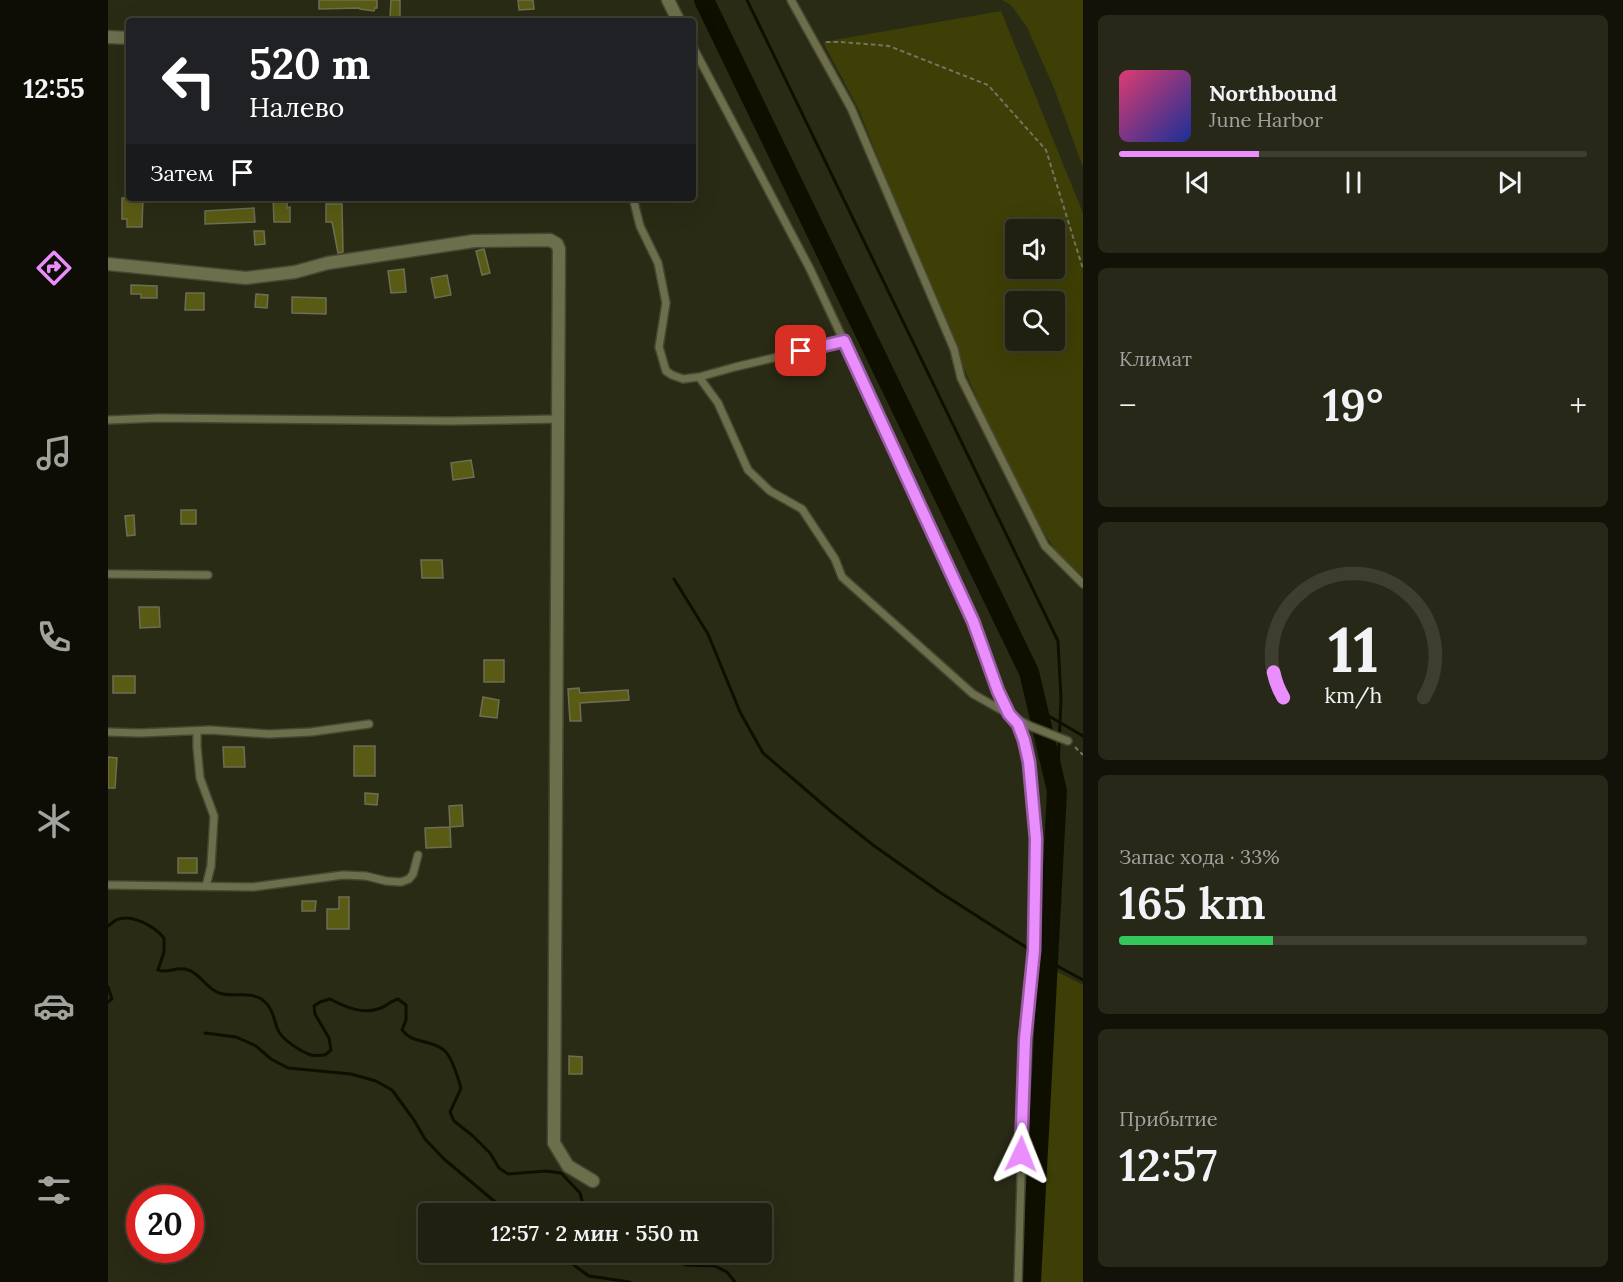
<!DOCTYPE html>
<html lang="ru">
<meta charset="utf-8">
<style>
body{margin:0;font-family:Lora,serif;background:#282819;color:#f1f3f6;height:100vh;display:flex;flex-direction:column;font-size:22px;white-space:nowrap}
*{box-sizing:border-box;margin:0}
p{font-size:20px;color:#a2a39f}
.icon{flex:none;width:33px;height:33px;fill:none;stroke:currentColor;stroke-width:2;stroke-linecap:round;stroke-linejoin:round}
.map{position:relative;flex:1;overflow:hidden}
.sheet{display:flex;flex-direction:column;gap:15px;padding:15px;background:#121209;width:540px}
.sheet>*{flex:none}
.banner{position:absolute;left:18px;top:18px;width:570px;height:183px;border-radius:6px;box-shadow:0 6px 24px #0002,0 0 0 2px #3d3e30;background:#202124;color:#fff;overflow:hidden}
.buttons{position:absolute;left:897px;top:219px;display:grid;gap:12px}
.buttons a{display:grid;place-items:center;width:60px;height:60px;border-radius:6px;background:#202010;box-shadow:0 6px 24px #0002,0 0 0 2px #3d3e30;font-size:30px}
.speed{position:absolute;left:18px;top:1185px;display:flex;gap:12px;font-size:30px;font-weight:700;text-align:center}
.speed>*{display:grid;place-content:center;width:78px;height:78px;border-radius:50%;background:#202010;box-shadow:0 6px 24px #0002,0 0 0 2px #3d3e30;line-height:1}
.speed .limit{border:9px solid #d22;background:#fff;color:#111}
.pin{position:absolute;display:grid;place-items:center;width:51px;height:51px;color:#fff;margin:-26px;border-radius:12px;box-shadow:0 3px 9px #0006}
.me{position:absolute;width:66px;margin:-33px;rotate:2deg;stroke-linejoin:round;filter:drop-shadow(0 0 4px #0008)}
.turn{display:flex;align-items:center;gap:21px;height:126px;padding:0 24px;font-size:27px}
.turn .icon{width:78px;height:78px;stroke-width:2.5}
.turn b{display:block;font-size:42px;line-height:51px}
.then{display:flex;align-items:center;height:57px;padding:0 24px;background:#0003;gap:12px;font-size:22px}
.big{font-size:45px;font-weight:600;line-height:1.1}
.sheet .tile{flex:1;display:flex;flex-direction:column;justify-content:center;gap:9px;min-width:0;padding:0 21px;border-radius:9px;background:#282819}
.sheet .dial{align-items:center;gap:0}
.dial svg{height:156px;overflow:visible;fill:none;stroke:#3d3e30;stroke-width:7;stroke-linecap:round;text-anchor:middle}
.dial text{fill:#f1f3f6;stroke:none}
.song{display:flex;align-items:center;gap:18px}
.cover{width:72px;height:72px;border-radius:9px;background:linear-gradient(135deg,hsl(340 70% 55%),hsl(230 70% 35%))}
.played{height:6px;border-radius:3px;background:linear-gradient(90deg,#ea8dfd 30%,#3d3e30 30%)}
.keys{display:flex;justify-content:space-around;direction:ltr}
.heat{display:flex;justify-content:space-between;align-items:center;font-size:33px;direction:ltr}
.charge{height:9px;border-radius:4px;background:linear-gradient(90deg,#34c759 33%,#3d3e30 0)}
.trip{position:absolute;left:310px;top:1203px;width:354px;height:60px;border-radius:6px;background:#202010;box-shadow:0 6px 24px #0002,0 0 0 2px #3d3e30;font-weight:600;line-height:60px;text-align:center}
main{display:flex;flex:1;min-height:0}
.tabs{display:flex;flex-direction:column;width:108px;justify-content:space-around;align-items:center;background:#0d0d06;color:#a2a39f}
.tabs .icon{width:42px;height:42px}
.tabs .on{color:#ea8dfd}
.tabs b{font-size:27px;color:#f1f3f6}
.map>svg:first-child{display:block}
</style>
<main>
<nav class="tabs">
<b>12:55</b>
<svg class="icon on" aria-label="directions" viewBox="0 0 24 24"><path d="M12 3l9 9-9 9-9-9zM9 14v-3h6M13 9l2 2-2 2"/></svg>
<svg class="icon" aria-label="music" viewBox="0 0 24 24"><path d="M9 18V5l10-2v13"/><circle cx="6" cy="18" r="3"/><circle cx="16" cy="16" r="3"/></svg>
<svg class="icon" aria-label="phone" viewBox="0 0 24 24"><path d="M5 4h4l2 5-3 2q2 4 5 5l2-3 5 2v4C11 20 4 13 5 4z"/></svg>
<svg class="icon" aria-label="climate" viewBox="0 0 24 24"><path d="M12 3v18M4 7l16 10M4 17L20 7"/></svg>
<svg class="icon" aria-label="car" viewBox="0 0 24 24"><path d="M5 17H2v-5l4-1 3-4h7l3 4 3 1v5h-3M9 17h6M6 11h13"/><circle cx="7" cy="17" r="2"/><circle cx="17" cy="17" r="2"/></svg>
<svg class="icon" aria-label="filters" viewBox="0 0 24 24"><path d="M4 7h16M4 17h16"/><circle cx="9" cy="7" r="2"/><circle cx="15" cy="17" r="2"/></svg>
</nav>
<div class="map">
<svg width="975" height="1282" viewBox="0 0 975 1282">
<rect width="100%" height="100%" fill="#2a2b15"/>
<path fill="#3e3f06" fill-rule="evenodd" d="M894,0H975V167L946,88L919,27L903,5Z
M893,11L975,213V576L950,554L909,492L820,284L751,110L715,42ZM908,230H946V268H908ZM908,302H946V340H908Z
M944,969L975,985V1282H929Z"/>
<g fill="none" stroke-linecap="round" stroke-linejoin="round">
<path stroke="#0f0f00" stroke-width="3" d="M639,0L950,641L953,699L949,791
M566,579L600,634L632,712L655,753L726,814L765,845L833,893L905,939L940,961L975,980
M929,709L975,736
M0,926C3,924 5,922 8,920C23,913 46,926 56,938V952L50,970C59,974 67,967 77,969C92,972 97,988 111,993C125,998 143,990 156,1001C165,1008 166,1021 170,1030C174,1040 194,1052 203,1055C207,1056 213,1055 217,1055L223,1050L221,1038L207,1014L206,1006L212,1002L222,999C237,1007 255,1015 273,1008C278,1006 283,1001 290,999L298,1005V1020L294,1030C304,1042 311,1039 324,1044C328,1045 335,1049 337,1051C345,1059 350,1078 353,1088L342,1112L346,1121L365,1136L382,1153L391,1168L400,1174L438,1171L453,1173L472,1193L476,1208L472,1214
M0,987L4,999L0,1002
M97,1033L128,1037L148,1046L163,1059L180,1068L243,1074L268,1081L284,1090L306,1120L317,1139L336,1159L392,1206L407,1214
M453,1252L467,1266L481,1276L522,1282
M559,1252L577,1265L607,1266L619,1272L627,1282"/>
<path stroke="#0f0f00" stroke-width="20" d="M596,0L921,672L949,791L923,1282"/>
</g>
<path fill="#595b14" stroke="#6d6e56" stroke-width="1.5" d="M211,0H269V8H267L266,11L252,9V8L211,9Z
M283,0H292V18L282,17Z
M410,0H425L426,9L411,10Z
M14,198H35L34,227H19V219H14Z
M165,198H179V208L182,207V222H166Z
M218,204H234L235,252L230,253L224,222H218Z
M146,208L147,222L97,224V211Z
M146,231H156L157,244L147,245Z
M376,249L382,273L374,275L368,251Z
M296,269L298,292L283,293L280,271Z
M339,275L343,295L327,298L323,278Z
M23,285L49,286V298H33V294H23Z
M78,293H96V310H77Z
M148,294L160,295L159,308L147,307Z
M184,297L218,298V314L184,313Z
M363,460L366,477L345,480L343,463Z
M73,510H88V524H73Z
M26,515L27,535L19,536L17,516Z
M313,560H334L335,578H314Z
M31,607H51L52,627L32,628Z
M376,660H396V682H376Z
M5,676H27V693H5Z
M471,688L472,693L520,690L521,700L472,703L473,721H462L460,689Z
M375,697L391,700L389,718L372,716Z
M246,746H267V776H246Z
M115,747H136L137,767H116Z
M0,757L9,758L7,788H0Z
M257,793L270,794L269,805L257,804Z
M354,805L355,826L342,827L341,806Z
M342,827L343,847L318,848L317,828Z
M70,858H89V873H70Z
M231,897H241V929H219V909H231Z
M194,901H208L207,911H194Z
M461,1056L474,1057V1074H461Z"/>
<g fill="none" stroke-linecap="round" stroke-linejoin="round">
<g stroke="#474833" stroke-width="10">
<path id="lane" d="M683,0L743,108L846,349L853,378L937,546L975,584
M585,47L702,269L766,405L865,621L890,691L901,714L910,724L916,740L920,762L926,812L928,839L926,950L917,1039L910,1282
M525,198L532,226L550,263L558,303L551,347L558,371L564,375L575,379L591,377L627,367L736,341
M591,377L610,403L640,470L662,491L694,509L727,559L734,577L865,694L922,726L960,741
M0,420L50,418L342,421L449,419
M0,574L100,575
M89,731V747L92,778L106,816L103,866L98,886
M0,732L32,733L102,730L161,734L203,732L261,724
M0,885L145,887L235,875L258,876L278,881L293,882L301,879L305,874L310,855"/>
</g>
<g stroke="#474833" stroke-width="15">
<path id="street" d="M560,0L570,20L568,21
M0,37L21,38
M0,264L138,278L187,272L220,263L366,241L442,240L449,244L451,249L446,1143L460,1166L485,1181"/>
</g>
<path stroke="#737462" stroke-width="2" stroke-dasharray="4.5 3" stroke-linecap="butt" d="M718,42H733L781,46L880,85L938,150L975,269
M967,747L975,755"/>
<use href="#lane" stroke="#6d6f4c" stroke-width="7"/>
<use href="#street" stroke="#6d6f4c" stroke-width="12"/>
</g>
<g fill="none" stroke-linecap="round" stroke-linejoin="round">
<g stroke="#985ca4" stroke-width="15">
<path id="route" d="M693,351L736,341L865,621L890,691L901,714L910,724L916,740L921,762L928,839L926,950L917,1039L913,1154"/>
</g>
<use href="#route" stroke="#ea8dfd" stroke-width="10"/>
</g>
</svg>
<div class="buttons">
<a><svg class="icon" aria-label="sound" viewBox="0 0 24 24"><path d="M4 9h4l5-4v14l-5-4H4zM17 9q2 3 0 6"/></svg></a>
<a><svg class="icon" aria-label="search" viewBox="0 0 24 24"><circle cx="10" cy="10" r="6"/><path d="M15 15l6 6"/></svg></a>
</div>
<div class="speed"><div class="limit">20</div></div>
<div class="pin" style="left:693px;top:351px;background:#d93025"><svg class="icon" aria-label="arrive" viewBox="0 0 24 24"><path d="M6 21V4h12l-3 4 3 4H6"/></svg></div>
<svg class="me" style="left:913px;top:1154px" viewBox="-20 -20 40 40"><path d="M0-17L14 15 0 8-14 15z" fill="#ea8dfd" stroke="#fff" stroke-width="4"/></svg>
<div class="trip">12:57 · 2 мин · 550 m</div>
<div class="banner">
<div class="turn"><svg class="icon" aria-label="left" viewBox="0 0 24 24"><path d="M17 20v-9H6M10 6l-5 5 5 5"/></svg><div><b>520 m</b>Налево</div></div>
<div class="then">Затем<svg class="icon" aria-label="arrive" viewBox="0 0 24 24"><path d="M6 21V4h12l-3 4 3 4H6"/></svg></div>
</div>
</div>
<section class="sheet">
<div class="tile">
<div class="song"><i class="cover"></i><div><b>Northbound</b><p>June Harbor</p></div></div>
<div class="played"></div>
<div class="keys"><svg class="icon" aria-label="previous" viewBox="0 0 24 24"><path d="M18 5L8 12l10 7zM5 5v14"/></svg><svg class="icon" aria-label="pause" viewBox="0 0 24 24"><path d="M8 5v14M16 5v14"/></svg><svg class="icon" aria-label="next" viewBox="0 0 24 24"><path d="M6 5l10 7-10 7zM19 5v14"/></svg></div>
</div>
<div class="tile"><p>Климат</p>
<div class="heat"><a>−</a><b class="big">19°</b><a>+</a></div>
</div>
<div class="tile dial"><svg viewBox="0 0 100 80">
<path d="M14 69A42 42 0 1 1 86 69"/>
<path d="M14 69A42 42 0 0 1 9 56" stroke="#ea8dfd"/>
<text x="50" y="56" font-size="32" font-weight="700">11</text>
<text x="50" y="72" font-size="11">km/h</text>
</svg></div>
<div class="tile"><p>Запас хода · 33%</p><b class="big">165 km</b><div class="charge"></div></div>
<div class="tile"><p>Прибытие</p><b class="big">12:57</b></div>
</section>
</main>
